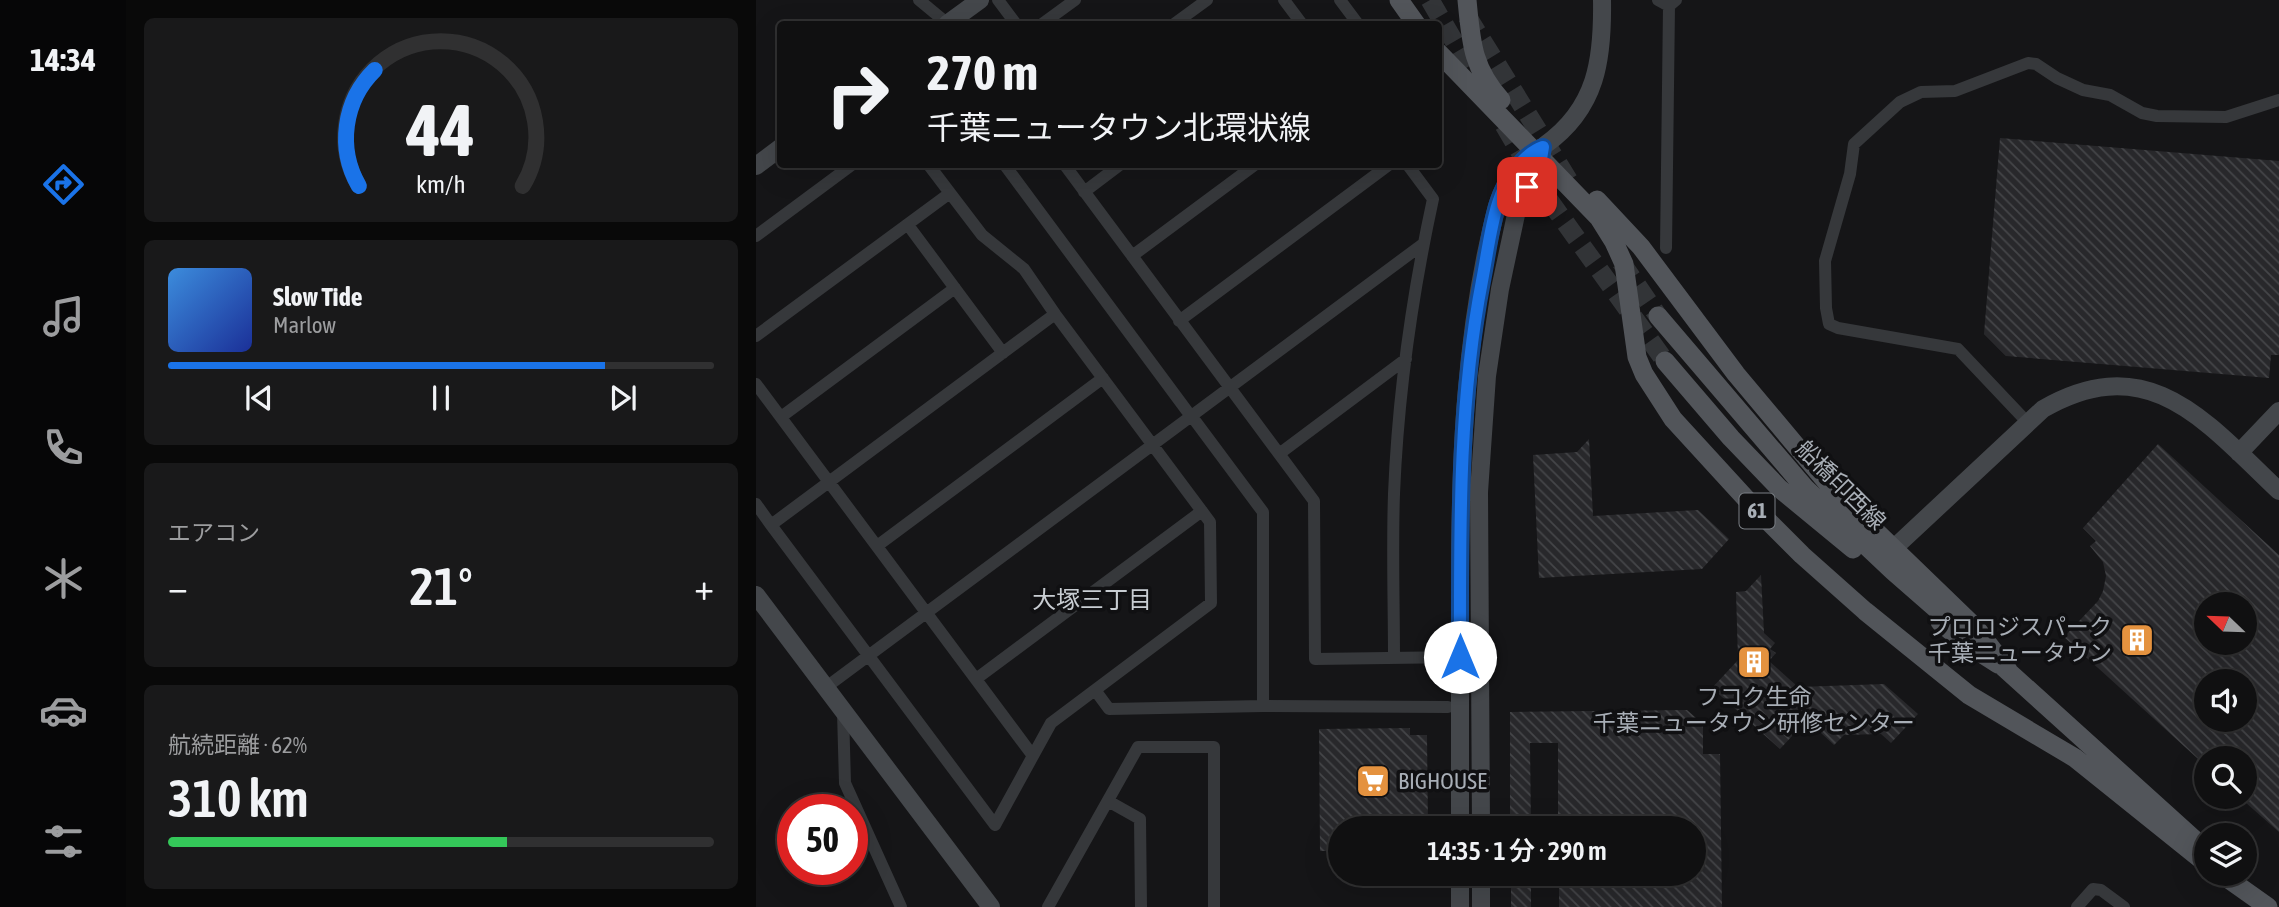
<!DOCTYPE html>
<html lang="ja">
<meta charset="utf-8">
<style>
body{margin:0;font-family:"Asap Condensed","Noto Sans JP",sans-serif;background:#19191a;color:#f1f3f6;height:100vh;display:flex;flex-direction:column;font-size:26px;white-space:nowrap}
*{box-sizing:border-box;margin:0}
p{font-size:23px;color:#9c9d9f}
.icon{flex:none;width:38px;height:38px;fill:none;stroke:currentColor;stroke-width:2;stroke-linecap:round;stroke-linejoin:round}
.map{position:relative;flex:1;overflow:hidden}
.side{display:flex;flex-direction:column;gap:18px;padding:18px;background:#090909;width:630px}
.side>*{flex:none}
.top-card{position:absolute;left:21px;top:21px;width:665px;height:147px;border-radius:7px;box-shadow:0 7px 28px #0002,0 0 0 2px #303031;background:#101011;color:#f1f3f6;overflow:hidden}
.needle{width:46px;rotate:293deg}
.fabs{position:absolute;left:1438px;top:592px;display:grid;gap:14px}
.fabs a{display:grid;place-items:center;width:63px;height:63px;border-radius:50%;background:#101011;box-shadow:0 7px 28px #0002,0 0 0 2px #303031;font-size:35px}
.speed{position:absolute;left:21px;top:794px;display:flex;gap:14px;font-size:35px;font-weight:700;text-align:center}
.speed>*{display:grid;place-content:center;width:91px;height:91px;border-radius:50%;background:#101011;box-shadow:0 7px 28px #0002,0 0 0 2px #303031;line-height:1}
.speed .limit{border:10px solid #d22;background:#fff;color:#111}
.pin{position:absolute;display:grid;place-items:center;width:60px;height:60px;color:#fff;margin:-30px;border-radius:14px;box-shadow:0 4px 10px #0006}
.me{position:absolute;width:77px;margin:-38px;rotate:0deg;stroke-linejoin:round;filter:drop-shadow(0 0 5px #0008)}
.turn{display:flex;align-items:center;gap:24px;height:147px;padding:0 35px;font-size:32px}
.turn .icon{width:91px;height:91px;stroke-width:2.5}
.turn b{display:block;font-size:49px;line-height:60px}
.big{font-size:52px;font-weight:600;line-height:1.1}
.side .card{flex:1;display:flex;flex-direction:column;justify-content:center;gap:10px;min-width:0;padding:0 24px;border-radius:10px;background:#19191a}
.side .dial{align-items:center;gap:0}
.dial svg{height:182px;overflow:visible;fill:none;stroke:#303031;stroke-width:7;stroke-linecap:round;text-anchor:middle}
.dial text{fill:#f1f3f6;stroke:none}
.song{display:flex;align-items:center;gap:21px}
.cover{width:84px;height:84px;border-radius:10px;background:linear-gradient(135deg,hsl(210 70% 55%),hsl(230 70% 35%))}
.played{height:7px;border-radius:4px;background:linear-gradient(90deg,#1a73e8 80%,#303031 80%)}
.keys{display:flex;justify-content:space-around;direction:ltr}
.heat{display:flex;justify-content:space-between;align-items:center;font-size:38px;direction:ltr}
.charge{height:10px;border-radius:5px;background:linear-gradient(90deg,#34c759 62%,#303031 0)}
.trip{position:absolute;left:572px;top:816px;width:378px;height:70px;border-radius:35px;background:#101011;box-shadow:0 7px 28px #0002,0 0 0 2px #303031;font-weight:600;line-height:70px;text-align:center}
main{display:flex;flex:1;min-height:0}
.tabs{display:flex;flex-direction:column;width:126px;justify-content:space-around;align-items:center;background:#060607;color:#9c9d9f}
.tabs .icon{width:49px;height:49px}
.tabs .selected{color:#1a73e8}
.tabs b{font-size:32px;color:#f1f3f6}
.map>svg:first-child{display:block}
</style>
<main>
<nav class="tabs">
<b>14:34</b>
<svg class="icon selected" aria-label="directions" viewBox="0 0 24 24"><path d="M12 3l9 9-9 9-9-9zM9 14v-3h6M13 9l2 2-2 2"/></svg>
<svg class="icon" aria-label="music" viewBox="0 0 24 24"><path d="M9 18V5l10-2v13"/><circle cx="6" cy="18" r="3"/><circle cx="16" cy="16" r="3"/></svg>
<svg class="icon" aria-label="phone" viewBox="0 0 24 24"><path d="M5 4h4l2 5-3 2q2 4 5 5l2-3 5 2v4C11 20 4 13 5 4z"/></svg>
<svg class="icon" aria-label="climate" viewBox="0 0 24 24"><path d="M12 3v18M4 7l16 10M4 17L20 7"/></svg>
<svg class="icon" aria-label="car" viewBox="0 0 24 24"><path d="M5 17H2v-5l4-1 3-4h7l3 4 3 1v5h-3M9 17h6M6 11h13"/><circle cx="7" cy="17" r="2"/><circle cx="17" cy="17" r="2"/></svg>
<svg class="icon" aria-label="filters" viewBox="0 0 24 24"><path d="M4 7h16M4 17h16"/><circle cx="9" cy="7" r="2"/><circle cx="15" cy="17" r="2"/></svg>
</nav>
<section class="side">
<div class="card dial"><svg viewBox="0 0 100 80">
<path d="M14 69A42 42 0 1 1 86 69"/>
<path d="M14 69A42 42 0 0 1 21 18" stroke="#1a73e8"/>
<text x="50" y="56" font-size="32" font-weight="700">44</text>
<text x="50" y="72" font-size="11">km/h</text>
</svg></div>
<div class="card">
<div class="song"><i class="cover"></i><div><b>Slow Tide</b><p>Marlow</p></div></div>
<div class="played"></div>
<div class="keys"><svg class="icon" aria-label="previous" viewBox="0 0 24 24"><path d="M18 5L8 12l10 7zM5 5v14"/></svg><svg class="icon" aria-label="pause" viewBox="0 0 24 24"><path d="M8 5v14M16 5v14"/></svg><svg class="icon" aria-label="next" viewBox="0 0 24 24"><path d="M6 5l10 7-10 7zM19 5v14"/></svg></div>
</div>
<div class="card"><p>エアコン</p>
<div class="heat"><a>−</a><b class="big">21°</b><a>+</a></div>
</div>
<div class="card"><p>航続距離 · 62%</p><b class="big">310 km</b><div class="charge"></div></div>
</section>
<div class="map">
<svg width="1523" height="907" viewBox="0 0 1523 907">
<defs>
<pattern id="building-back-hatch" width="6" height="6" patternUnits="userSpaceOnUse" patternTransform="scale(1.75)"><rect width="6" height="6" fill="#28282b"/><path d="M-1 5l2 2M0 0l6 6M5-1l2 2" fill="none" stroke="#444548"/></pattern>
</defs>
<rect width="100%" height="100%" fill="#151517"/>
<path fill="url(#building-back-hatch)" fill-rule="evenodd" d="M1244,138L1523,161V355H1515L1513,378L1250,356L1228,334Z
M833,439L837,516L942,510L973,539L946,569L783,578L777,455L821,452Z
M1402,444L1523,555V832L1489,802V758H1451V767L1308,637L1342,601L1347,591L1350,576L1347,562L1334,546L1340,541L1327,528ZM1451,604H1489V642H1451ZM1451,681H1489V719H1451Z
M1005,575L1008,633L1019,643L1014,649L1020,653L1013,661L1042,687L1128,684L1162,714L1135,743L1125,734L1088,735L1078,745L1051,720L1024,749L956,688L982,660L980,592L990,591Z
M931,710L947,724V754H964L966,907H803V873H938V828H802V743H774L775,828H754V712Z
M654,728V735H671L672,828H584V851H564L563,729Z
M755,873H775V907H755Z"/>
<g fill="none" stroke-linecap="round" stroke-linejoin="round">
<path stroke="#323437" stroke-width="19" stroke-dasharray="19 10" stroke-linecap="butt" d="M674,0L727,91
M711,16L813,181
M748,125L790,196L909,361
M865,262L902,316"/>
<path stroke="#36383b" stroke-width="12" d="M163,0L192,24
M242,0L260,24
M528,0L546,24
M584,0L602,24
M902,0L913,6L920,0
M286,24L319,0
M418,24L451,0
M248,164L431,411
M308,164L558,501L559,659L704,657
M328,192L365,164
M194,193L226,235L268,269L299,314
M152,225L247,353
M0,236L97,164
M910,248L913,6
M376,256L500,164
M423,321L634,164
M0,336L194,193L172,164
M0,384L277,756
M25,417L199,288
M440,422L507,512V706
M1272,423L1202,349L1082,328L1073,324L1070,308L1069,261L1094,174L1098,144L1144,102L1165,92L1199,91L1272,63L1280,64L1301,78L1327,90L1354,95L1386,113L1401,116L1470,117L1523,100
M523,454L650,359
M0,504L15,525L239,825L295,723L455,603L454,522L299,314L15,525
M121,546L347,378
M638,658C638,604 636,548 638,494C642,395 656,296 677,199L651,164
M220,679L446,511
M69,688L667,244
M339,690L353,709L507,706L692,707
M87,712L89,783L145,907
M352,801L384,819L385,907
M292,907L382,747H458V907
M1321,907L1337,889L1345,890L1368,907"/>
<path stroke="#44474b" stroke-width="18" d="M191,24L224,0
M0,166L24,148
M1483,453L1523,411
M1137,549L1287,409C1393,348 1450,422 1523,491
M0,595L235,907
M704,828C704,747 704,665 704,584C704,457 709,329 741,206C747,186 760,166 775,153C779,149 785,149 789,145C841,108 847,59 846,0
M725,828L723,492L731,376L744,289L761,210L785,159L787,147
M704,873V907
M725,873V907"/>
<path stroke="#52555a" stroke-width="19" d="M643,0L660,24
M711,0C715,41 716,68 745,100
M682,52L843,218L858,242L868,264L881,357L888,374L917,419L993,502L1046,555L1109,611L1213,695L1319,758L1451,864
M841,200L885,247L980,374L1078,491L1220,628L1252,670
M902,316L1049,488L1137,571L1200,626
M909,361L975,438L1023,488L1097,549
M1184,622L1209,643L1242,664
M1244,664L1450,850
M1464,873L1512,907"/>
</g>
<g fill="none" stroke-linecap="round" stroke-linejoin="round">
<g stroke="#114b97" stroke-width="18">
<path id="route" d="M704,657C704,531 702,405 726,281C731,256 734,228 742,203C749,181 765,155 787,147L785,159L771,187"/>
</g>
<use href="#route" stroke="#1a73e8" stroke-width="12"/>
</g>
<defs>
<g id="building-square" transform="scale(1.75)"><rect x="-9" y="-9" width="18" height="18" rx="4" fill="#e4923f" stroke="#101012"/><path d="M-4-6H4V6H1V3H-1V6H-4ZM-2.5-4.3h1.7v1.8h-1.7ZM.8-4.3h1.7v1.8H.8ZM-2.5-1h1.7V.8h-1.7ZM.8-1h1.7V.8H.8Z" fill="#fff"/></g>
<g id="supermarket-square" transform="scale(1.75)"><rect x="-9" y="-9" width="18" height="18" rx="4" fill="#e4923f" stroke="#101012"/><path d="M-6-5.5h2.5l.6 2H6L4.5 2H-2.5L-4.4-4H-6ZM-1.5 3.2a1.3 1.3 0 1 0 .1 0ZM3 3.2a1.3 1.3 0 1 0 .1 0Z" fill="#fff"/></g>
</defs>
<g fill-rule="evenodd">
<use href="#building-square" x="1381" y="640"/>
<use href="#building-square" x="998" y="662"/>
<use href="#supermarket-square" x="617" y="781"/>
</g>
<g text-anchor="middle" stroke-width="7" stroke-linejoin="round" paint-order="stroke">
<rect fill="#101012" stroke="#7a7f85" stroke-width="2" x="983.5" y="493.5" width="35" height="35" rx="5"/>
<g font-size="21" font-weight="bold" fill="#a8aeb6">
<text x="1001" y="518">61</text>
</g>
<g font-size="23" fill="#a8aeb6" stroke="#101012">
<text transform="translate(1085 485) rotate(45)" y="8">船橋印西線</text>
</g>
<g font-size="23" fill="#a8aeb6" stroke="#101012" text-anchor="end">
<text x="1356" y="635">プロロジスパーク<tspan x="1356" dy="26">千葉ニュータウン</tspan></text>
<text x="998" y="705" text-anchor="middle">フコク生命<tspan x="998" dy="26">千葉ニュータウン研修センター</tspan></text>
<text x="642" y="789" text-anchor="start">BIGHOUSE</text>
</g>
<g font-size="24" fill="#c8cdd2" stroke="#101012">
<text x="336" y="608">大塚三丁目</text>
</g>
</g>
</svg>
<div class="fabs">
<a><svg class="needle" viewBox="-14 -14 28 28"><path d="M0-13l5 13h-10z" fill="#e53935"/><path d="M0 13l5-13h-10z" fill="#9c9d9f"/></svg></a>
<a><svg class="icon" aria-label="sound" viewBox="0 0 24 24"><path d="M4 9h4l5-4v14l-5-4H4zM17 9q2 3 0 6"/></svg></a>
<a><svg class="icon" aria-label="search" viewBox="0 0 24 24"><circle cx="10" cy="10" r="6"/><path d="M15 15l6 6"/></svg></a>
<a><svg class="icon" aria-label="layers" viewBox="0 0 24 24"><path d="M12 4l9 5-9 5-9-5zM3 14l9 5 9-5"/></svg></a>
</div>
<div class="speed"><div class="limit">50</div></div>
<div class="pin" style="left:771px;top:187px;background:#d93025"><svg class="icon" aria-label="arrive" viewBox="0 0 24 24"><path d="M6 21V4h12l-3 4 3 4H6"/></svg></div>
<svg class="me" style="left:704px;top:657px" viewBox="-20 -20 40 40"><circle r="19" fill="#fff"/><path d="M0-13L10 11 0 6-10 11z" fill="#1a73e8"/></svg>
<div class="trip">14:35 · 1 分 · 290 m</div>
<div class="top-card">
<div class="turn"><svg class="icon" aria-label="right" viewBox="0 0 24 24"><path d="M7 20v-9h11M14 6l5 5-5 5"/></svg><div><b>270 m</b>千葉ニュータウン北環状線</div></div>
</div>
</div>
</main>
